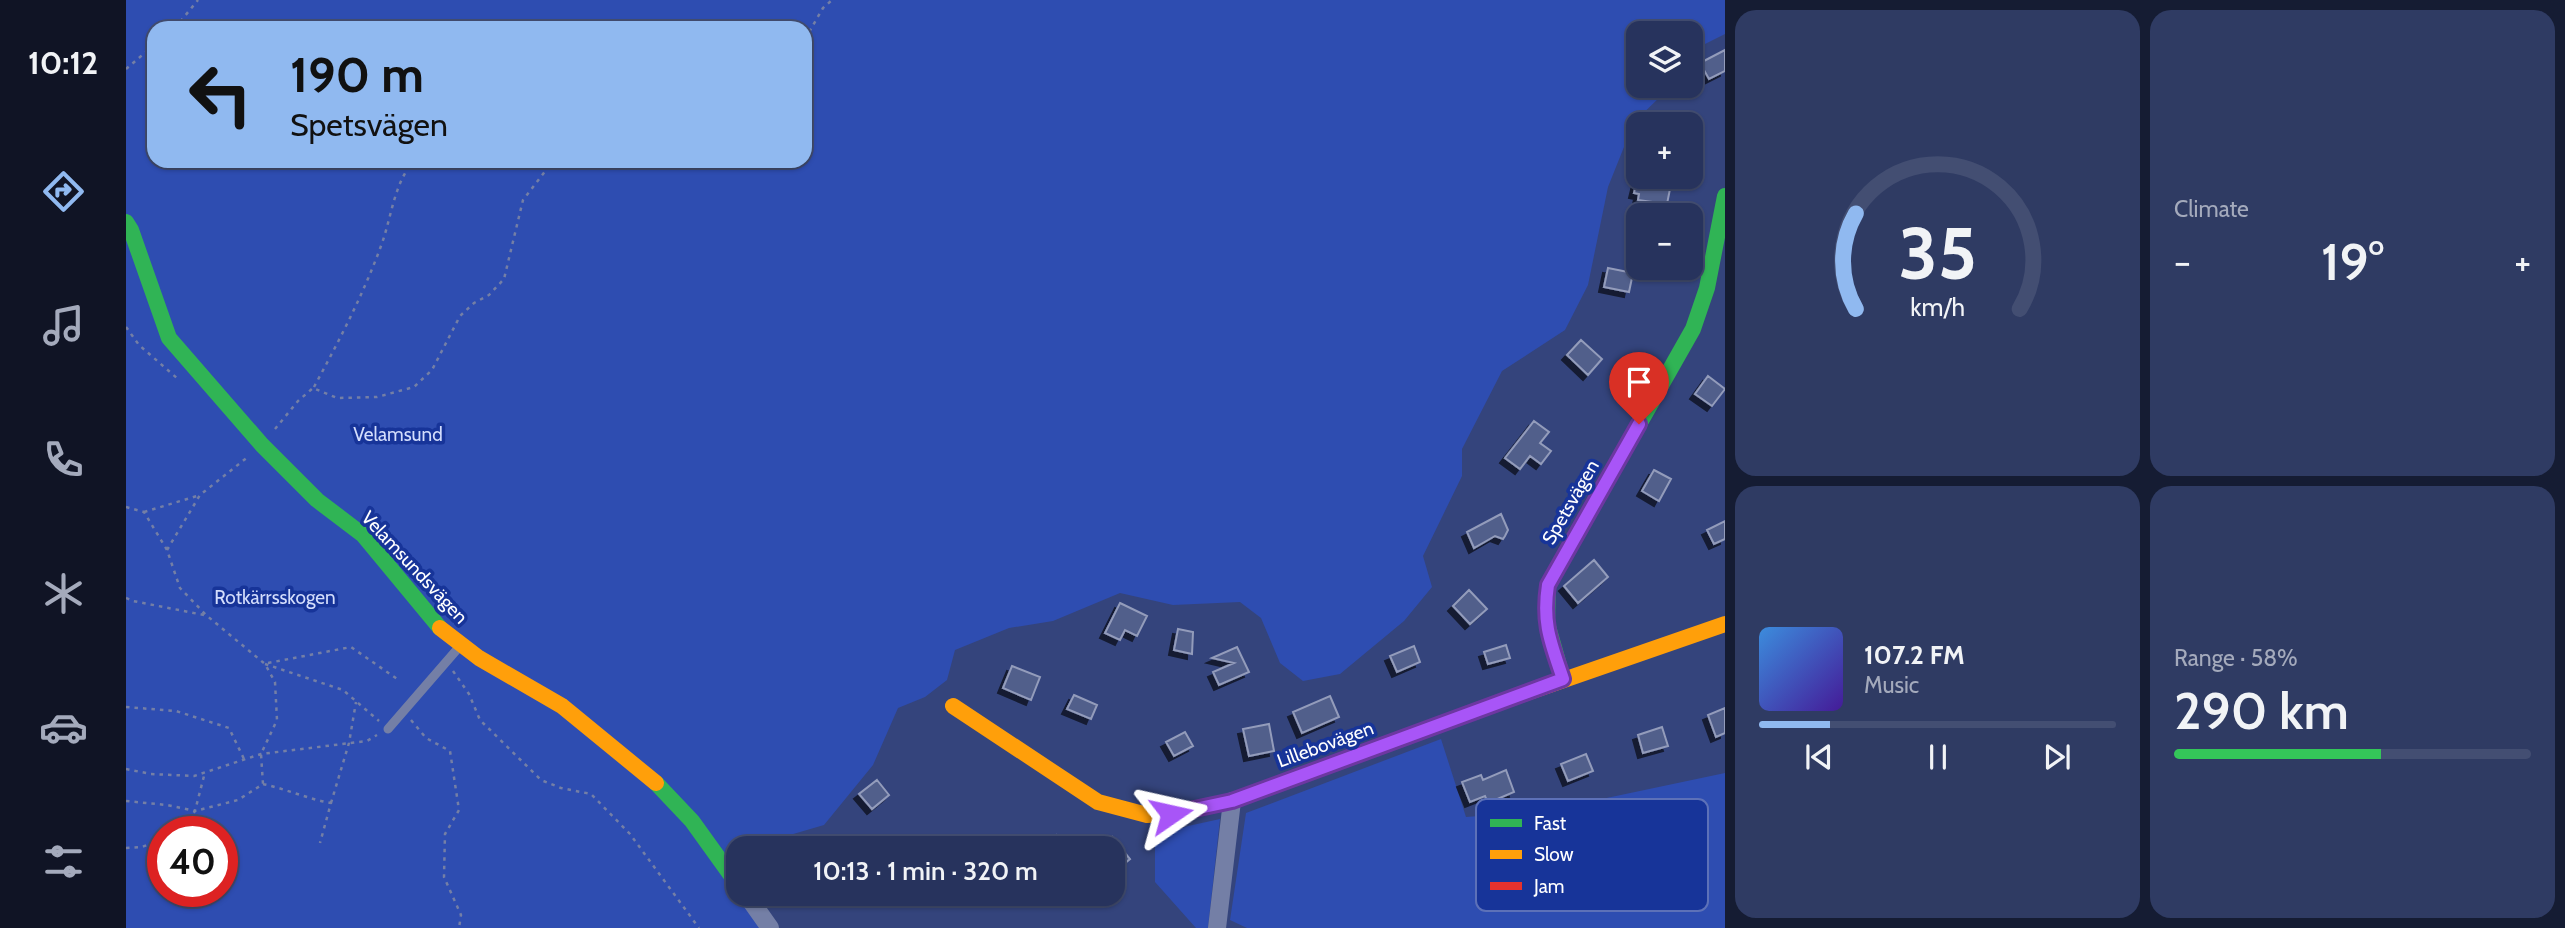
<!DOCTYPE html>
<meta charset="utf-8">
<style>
body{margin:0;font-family:Cabin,sans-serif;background:#2f3b63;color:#f1f3f6;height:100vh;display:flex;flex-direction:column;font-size:26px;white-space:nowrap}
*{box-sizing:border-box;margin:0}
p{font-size:23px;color:#a4aabc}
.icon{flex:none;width:38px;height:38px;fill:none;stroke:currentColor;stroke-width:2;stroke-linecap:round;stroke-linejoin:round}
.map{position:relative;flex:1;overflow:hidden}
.panel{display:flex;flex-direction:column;gap:10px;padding:10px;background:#151c33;width:840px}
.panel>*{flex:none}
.guide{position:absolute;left:21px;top:21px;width:665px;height:147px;border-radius:21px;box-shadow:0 2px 5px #0004,0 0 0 2px #434e72;background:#90b9f0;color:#111;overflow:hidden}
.fabs{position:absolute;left:1500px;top:21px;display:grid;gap:14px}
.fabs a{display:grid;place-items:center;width:77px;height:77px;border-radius:14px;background:#27335d;box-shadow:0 2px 5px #0004,0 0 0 2px #434e72;font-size:35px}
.speed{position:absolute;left:21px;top:816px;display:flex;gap:14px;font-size:35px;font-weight:700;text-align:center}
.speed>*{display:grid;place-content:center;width:91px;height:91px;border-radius:50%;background:#27335d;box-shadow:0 2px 5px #0004,0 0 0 2px #434e72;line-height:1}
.speed .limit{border:10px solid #d22;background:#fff;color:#111}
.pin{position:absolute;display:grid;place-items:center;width:60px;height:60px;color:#fff;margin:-72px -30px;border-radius:50% 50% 50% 0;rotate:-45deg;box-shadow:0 0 7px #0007}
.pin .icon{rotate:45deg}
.me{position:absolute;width:77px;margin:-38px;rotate:79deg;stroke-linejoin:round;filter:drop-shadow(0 0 5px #0008)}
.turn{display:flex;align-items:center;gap:24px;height:147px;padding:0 28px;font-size:32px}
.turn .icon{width:91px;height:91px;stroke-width:2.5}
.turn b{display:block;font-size:49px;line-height:60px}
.big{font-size:52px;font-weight:600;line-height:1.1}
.panel .widget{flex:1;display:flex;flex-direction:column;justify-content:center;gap:10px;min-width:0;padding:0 24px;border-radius:21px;background:#2f3b63}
.panel .dial{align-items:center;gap:0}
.dial svg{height:182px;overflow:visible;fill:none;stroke:#434e72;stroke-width:7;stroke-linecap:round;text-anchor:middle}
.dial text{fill:#f1f3f6;stroke:none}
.song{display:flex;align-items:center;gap:21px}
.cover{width:84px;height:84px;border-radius:10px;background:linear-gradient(135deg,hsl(210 70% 55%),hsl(260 70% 35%))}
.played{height:7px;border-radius:4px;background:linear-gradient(90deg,#90b9f0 20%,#434e72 20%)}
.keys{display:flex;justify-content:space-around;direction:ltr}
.heat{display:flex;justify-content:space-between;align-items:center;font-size:38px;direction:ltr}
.charge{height:10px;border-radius:5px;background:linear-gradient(90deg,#34c759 58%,#434e72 0)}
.panel .tiles{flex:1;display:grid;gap:10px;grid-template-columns:repeat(2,1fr)}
.trip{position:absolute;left:600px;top:836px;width:399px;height:70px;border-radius:21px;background:#27335d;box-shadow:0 2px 5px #0004,0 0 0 2px #434e72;font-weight:600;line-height:70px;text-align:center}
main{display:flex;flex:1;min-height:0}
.menu{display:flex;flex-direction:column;width:126px;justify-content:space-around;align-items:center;background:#101425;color:#a4aabc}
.menu .icon{width:49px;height:49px}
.menu .on{color:#90b9f0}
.menu b{font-size:32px;color:#f1f3f6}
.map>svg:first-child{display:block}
</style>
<main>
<nav class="menu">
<b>10:12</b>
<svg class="icon on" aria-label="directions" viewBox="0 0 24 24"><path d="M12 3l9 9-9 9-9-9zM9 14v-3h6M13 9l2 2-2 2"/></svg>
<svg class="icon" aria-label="music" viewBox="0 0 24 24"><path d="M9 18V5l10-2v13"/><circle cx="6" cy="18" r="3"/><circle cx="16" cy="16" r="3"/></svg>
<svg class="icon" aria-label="phone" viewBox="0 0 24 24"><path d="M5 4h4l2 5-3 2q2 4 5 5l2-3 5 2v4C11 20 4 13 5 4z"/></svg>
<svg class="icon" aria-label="climate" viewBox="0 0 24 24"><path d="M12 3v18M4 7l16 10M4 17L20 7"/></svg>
<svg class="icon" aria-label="car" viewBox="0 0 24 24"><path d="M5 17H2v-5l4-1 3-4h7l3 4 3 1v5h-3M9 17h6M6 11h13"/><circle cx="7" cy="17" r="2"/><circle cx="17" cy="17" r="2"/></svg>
<svg class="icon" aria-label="filters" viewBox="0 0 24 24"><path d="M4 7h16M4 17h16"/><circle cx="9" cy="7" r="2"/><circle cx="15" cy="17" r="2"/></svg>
</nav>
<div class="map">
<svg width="1599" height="928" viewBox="0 0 1599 928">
<defs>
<filter id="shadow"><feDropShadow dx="-5" dy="5" stdDeviation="0" flood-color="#0009"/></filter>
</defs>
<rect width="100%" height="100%" fill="#34447c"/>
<path fill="#2e4db1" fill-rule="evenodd" d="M0,0H1599V34L1565,51L1564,33H1512V86H1542L1535,96L1508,122L1482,187L1462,285L1439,330L1376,371L1336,449V476L1297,556L1306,587L1278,621L1214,674L1177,681L1154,663L1135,618L1114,602L1047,605L994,593L927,621L883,628L829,650L821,680L799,697L772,708L747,765L698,825L657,837L640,849H612V874L649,928H0ZM28,28H679V161H28ZM37,831H96V891H37Z
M1315,739L1340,817L1419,811L1599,773V928H1121L1104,920L1120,813Z
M1094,819L1082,928H1070L1029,882V838L1062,826Z"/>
<path fill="#515e8b" stroke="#939cbb" stroke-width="2" filter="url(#shadow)" d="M1599,50V71L1583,79L1574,63Z
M1511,181L1544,189L1541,204L1512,200L1513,194L1508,193Z
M1482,268L1507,273L1503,292L1478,287Z
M1455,340L1476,359L1462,375L1441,355Z
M1582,376L1599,389L1586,406L1569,394Z
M1408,421L1423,432L1414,443L1425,451L1415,464L1404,456L1394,469L1379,458Z
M1528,470L1545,479L1533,501L1516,491Z
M1375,514L1382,530L1379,536L1377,539L1369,536L1348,548L1341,532Z
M1599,521V539L1588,544L1581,530Z
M1468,560L1482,577L1452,603L1438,586Z
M1343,590L1361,609L1344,624L1327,606Z
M994,603L1021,616L1011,636L999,630L994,640L979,633Z
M1052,629L1067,632L1066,654L1048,650Z
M1380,645L1384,658L1362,664L1358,652Z
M1288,646L1294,662L1271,672L1264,656Z
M1111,647L1123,672L1093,685L1087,672L1108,663L1086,658Z
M886,666L914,677L905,700L877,688Z
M948,695L971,705L965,719L941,709Z
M1204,696L1213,717L1176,733L1167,712Z
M1599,708V733L1590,737L1582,715Z
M1143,724L1148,751L1123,756L1117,729Z
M1536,727L1542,746L1517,753L1512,735Z
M1059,732L1067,746L1048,756L1040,742Z
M1460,754L1467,771L1442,781L1435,764Z
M1380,770L1388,792L1362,803L1359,796L1344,802L1336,782L1355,775L1357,780Z
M751,780L763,795L746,809L733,794Z
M930,835L934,849H892V845Z
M987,838L1004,859L987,873Z"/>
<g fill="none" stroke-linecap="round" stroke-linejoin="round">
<path stroke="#747fa6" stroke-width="2.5" stroke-dasharray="3.5 5" stroke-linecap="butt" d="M49,28L72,0
M679,39L697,8L706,0
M0,69L28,45
M0,327L13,345L52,379
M188,387C213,341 237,295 255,246C266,216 267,187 287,161
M149,429L172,401L187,388L211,398L251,397L288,387L306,370L334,316L348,303L363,295L378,279L397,200L427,161
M0,507L18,512L41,550L54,588L80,615L139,664L149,682L151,720L135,754L137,784L112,800L69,811L54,831
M18,512L71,496
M41,550L74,495L123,456
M0,598L7,601L78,615
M142,663L225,647L274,681
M139,664L217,690L253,721
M327,671L343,694L354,720L415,780L435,788L465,794L504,834L573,928
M0,707L50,711L103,728L118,759
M285,720L300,738L324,751L333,810L319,834L318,877L335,915L333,928
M0,769L25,774L68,776L135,754L241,741L251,735
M137,784C160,789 182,799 205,803L194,843
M0,801L41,805L69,811L79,772
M205,803L223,743L230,702
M0,848L16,847L37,839"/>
<path stroke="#747fa6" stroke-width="9" d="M262,729L334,646"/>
<path stroke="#747fa6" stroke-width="18" d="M620,894L644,928
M1091,928L1106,801"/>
<path stroke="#30b455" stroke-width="16" d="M0,222L5,230L43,338L136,445L191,500L237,535L314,628
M1437,679L1421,623L1422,585L1567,329L1581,288L1599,196
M530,783L566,821L612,885"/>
<path stroke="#ff9f0a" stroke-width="16" d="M314,628L353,658L436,706L530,783
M1377,701L1599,624
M827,706L972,802L1021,815L1045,814L1066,809"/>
<path stroke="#e5322d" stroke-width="16" d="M1066,809L1106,801L1377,701"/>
</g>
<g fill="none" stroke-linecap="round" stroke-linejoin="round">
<g stroke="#6d37a1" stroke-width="18">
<path id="route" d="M1045,814L1106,801L1437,679C1425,643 1416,624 1422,585L1513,424"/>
</g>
<use href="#route" stroke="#a855f7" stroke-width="12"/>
</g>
<g text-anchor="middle" stroke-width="7" stroke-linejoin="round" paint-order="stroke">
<g font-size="19" fill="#d3ddfc" stroke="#173499">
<text x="272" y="441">Velamsund</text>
<text x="149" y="604">Rotkärrsskogen</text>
</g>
<g font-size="19" fill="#fff" stroke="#173499">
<text transform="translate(1444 502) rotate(-60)" y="7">Spetsvägen</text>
<text transform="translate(289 567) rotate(47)" y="7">Velamsundsvägen</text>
<text transform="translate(1199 744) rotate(-20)" y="7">Lillebovägen</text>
</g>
</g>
<rect x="1350" y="799" width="232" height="112" rx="10" fill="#173499" stroke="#5d71b8" stroke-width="2"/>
<rect x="1364" y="819" width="32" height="8" fill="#30b455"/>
<rect x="1364" y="850" width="32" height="9" fill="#ff9f0a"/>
<rect x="1364" y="882" width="32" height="8" fill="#e5322d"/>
<g font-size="19" fill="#fff">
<text x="1408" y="830">Fast</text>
<text x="1408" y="861">Slow</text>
<text x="1408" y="893">Jam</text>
</g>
</svg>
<div class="fabs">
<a><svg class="icon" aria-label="layers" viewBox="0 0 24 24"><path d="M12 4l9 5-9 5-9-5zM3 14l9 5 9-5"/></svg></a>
<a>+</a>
<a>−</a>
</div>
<div class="speed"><div class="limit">40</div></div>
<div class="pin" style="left:1513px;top:424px;background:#d93025"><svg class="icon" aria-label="arrive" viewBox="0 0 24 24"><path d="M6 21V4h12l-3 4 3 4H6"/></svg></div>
<svg class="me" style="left:1045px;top:814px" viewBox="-20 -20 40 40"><path d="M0-17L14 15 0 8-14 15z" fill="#a855f7" stroke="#fff" stroke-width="4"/></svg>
<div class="trip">10:13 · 1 min · 320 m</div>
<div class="guide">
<div class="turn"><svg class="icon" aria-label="left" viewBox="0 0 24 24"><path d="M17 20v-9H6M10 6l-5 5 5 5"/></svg><div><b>190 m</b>Spetsvägen</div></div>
</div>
</div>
<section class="panel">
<div class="tiles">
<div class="widget dial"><svg viewBox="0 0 100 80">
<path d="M14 69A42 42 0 1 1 86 69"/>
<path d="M14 69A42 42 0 0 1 14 27" stroke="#90b9f0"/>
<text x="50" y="56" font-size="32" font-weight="700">35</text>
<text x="50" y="72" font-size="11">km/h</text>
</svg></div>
<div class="widget"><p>Climate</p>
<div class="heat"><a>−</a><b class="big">19°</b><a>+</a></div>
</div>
<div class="widget">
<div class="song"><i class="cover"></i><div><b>107.2 FM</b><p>Music</p></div></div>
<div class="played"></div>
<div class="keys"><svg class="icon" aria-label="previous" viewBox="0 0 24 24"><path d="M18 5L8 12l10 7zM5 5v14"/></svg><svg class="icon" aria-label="pause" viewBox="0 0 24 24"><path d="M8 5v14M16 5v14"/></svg><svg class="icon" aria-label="next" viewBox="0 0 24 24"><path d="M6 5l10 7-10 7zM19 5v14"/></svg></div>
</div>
<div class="widget"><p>Range · 58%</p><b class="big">290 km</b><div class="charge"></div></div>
</div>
</section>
</main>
